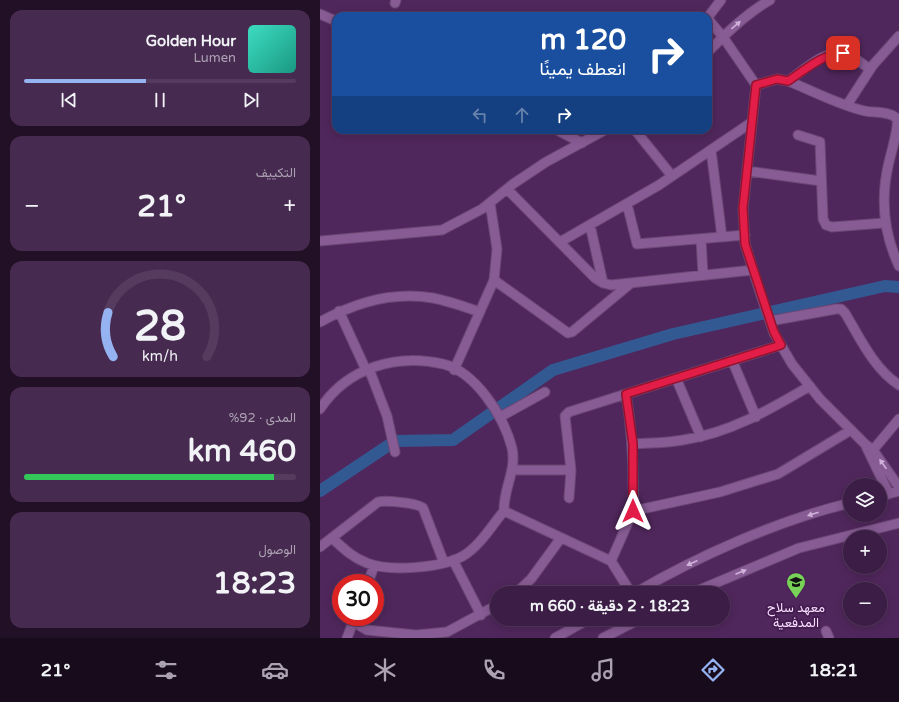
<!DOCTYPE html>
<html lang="ar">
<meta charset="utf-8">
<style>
body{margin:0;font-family:"Varela Round",Vazirmatn,sans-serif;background:#472a50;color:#f1f3f6;direction:rtl;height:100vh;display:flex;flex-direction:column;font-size:15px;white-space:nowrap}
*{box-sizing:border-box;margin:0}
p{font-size:13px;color:#aca2b3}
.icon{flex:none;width:22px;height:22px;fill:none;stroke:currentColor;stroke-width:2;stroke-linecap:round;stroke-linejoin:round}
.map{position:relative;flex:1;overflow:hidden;direction:ltr}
.panel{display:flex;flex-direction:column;gap:10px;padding:10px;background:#211026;width:320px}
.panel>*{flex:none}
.hud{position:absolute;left:12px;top:12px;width:380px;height:122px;border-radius:12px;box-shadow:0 2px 10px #0003,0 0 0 1px #553b5e;direction:rtl;background:#1a4fa0;color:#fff;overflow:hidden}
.controls{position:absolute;left:523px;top:478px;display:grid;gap:8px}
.controls a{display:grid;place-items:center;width:44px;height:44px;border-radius:50%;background:#3c1d45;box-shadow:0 2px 10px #0003,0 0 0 1px #553b5e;font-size:20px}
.speed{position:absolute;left:12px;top:574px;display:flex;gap:8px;font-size:20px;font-weight:700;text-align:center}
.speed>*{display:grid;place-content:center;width:52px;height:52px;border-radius:50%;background:#3c1d45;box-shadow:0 2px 10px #0003,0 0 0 1px #553b5e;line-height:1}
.speed .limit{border:6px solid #d22;background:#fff;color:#111}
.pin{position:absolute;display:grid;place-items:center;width:34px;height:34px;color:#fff;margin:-17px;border-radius:8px;box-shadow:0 2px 6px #0006}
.me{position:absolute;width:44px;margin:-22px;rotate:0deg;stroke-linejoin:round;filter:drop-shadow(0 0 3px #0008)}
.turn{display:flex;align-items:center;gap:14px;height:84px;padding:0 20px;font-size:18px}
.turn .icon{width:52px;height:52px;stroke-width:2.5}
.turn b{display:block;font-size:28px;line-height:34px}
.lanes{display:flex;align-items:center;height:38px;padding:0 20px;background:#0003;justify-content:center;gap:20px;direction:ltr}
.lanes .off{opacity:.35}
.big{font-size:30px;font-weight:800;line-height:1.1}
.panel .widget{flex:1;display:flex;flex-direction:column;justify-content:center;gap:6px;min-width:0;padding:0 14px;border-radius:12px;background:#472a50}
.panel .dial{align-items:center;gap:0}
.dial svg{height:104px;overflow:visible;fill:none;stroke:#553b5e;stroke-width:7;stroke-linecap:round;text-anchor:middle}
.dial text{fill:#f1f3f6;stroke:none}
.song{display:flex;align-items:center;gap:12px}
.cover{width:48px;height:48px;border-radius:6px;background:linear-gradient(135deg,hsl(170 70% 55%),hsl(170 70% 35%))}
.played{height:4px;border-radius:2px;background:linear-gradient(90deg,#95b2f1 45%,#553b5e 45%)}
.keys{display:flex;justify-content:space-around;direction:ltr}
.heat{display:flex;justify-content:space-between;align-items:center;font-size:22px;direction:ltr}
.charge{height:6px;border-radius:3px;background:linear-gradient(90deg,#34c759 92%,#553b5e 0)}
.trip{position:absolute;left:170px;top:586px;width:240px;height:40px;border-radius:20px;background:#3c1d45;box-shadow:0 2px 10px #0003,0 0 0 1px #553b5e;font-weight:800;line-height:40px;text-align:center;direction:rtl}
.menu{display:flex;height:64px;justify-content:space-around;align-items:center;background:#180c1c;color:#aca2b3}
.menu .icon{width:28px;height:28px}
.menu .active{color:#95b2f1}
.menu b{font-size:18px;color:#f1f3f6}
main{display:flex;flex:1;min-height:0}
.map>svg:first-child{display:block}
</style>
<main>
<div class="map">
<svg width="579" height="638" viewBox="0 0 579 638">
<rect width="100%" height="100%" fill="#50275c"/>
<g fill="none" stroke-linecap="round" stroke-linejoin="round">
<path stroke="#335993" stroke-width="12" d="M0,491L75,441L133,440L233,370L353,334L565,286L579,287"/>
<g stroke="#6b4775" stroke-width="11">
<path id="minor" d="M75,3L76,0
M0,14L16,21
M388,17L401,0
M388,19L403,37L436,85L423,209L425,244L440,292L454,333L472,364L500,399L545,444L553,450L579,487
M388,52C407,32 427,13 450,0
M468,81C483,71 504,50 523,53C533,55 542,64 550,69
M436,85L457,79L468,81C493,91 519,105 545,111C554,113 571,111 577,119C579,127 571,153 569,162C560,199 563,232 579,266
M527,105L553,65L579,36
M237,130L262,143
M315,130L352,176
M478,135L500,142L503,219L506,225L512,227L564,223
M391,150L402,237
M427,171L501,181
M187,189L275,278L283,283L291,285L433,270
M307,204L317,244L425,235
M270,225L283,283
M381,239L383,275
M0,241L122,230L162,209L193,184L226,162L285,130
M240,242L339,185L432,122
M174,280L248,333L252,332L311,283
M19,311L46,370
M450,321L516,309H521L525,313C540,338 554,369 579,385
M0,322C34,303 73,291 113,298C129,301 145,307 160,312
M412,360L436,417
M49,369L67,416L75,452
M134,370L174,280L177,249L170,203
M356,378L381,437
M306,394C313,435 314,470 313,511
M0,409C27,368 76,353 123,364C156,372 184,417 192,448C197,470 183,489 184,511L291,561L311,593
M180,417L225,392
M313,444C329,443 347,443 363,440C410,433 449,410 490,386
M545,444L569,494
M553,450L579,419
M193,470H251
M560,496L579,491
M249,498L251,470L245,416L249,412L461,345
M12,538C23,548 33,558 47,563C70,572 121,568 143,556C160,546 172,525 184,511
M0,547L58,502C65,500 98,503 103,508L124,563
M133,560L161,615
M291,561L313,511L400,492L458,474L531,430
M48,583L54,566
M196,593L211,579L241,538
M315,593C378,556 459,520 530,503
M372,593L479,548L579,523
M38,617L40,626L47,630L96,635L127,632L177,605
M506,631L509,638
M27,638L32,625L38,620
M235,638L269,619
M283,638L320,619"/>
</g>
<use href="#minor" stroke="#875b94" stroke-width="9"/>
</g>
<defs><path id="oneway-solid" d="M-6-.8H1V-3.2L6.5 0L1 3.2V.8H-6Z"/></defs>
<g fill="#d0b1da">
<use href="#oneway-solid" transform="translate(416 25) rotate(-40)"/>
<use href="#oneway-solid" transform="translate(563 464) rotate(-125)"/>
<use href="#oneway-solid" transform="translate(493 514) rotate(162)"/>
<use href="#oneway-solid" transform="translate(372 563) rotate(156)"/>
<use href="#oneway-solid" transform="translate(421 572) rotate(-23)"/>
</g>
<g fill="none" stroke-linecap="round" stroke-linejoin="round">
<g stroke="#92132f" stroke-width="10">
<path id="route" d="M313,511V444L306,394L461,345L454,332L425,244L423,208L436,85L457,79L468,81C485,70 502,54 523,53"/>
</g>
<use href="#route" stroke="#e11d48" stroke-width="7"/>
</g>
<defs>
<g id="university-pin" transform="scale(1)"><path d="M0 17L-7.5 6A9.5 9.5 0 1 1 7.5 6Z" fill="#78d158" stroke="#451d51"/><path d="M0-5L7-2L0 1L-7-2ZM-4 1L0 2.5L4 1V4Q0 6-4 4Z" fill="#111"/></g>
</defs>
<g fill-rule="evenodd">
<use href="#university-pin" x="476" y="582"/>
</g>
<g text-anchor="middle" stroke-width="4" stroke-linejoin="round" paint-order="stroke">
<g font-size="13" fill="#f7dfff" stroke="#451d51">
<text x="476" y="612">معهد سلاح<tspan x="476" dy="15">المدفعية</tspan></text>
</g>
</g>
</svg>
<div class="controls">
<a><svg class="icon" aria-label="layers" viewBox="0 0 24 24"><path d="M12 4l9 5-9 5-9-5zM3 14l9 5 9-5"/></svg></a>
<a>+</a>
<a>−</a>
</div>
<div class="speed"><div class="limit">30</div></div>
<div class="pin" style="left:523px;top:53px;background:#d93025"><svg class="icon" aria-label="arrive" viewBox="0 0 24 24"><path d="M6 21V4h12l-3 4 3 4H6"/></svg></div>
<svg class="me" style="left:313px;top:511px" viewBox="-20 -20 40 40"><path d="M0-17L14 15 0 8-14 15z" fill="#e11d48" stroke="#fff" stroke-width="4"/></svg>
<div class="trip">18:23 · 2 دقيقة · 660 m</div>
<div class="hud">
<div class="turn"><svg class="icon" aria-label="right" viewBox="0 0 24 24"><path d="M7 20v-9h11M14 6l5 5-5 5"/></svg><div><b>120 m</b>انعطف يمينًا</div></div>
<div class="lanes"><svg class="icon off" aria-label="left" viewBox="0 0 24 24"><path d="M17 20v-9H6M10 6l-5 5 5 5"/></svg><svg class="icon off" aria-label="ahead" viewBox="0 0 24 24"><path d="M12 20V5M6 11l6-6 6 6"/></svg><svg class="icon" aria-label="right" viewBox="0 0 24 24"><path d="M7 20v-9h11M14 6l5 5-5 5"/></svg></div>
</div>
</div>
<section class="panel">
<div class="widget">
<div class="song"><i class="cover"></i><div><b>Golden Hour</b><p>Lumen</p></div></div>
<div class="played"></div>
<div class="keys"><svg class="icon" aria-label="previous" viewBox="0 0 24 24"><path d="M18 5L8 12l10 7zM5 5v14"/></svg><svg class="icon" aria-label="pause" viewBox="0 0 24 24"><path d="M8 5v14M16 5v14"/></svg><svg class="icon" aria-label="next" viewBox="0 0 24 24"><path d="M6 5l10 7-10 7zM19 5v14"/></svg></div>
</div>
<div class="widget"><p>التكييف</p>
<div class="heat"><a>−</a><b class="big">21°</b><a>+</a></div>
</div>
<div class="widget dial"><svg viewBox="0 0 100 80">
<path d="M14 69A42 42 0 1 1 86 69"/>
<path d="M14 69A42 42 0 0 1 10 35" stroke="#95b2f1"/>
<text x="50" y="56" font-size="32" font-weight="700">28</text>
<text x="50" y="72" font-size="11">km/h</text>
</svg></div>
<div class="widget"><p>المدى · 92%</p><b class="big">460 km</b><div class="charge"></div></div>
<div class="widget"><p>الوصول</p><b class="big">18:23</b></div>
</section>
</main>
<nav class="menu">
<b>18:21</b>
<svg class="icon active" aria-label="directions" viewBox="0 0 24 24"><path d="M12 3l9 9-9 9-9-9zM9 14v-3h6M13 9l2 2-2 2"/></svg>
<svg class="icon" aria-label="music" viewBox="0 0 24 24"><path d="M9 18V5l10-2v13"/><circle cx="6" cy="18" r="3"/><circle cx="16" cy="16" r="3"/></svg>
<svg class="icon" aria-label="phone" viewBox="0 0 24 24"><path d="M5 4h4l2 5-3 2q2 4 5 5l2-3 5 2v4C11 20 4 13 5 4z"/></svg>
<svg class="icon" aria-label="climate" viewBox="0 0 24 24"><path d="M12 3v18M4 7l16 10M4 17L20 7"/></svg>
<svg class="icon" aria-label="car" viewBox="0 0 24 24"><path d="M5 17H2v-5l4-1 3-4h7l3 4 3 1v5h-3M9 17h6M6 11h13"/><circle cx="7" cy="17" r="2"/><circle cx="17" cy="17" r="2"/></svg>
<svg class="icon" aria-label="filters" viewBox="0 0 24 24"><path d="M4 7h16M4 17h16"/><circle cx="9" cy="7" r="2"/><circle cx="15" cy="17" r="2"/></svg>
<b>21°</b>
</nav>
